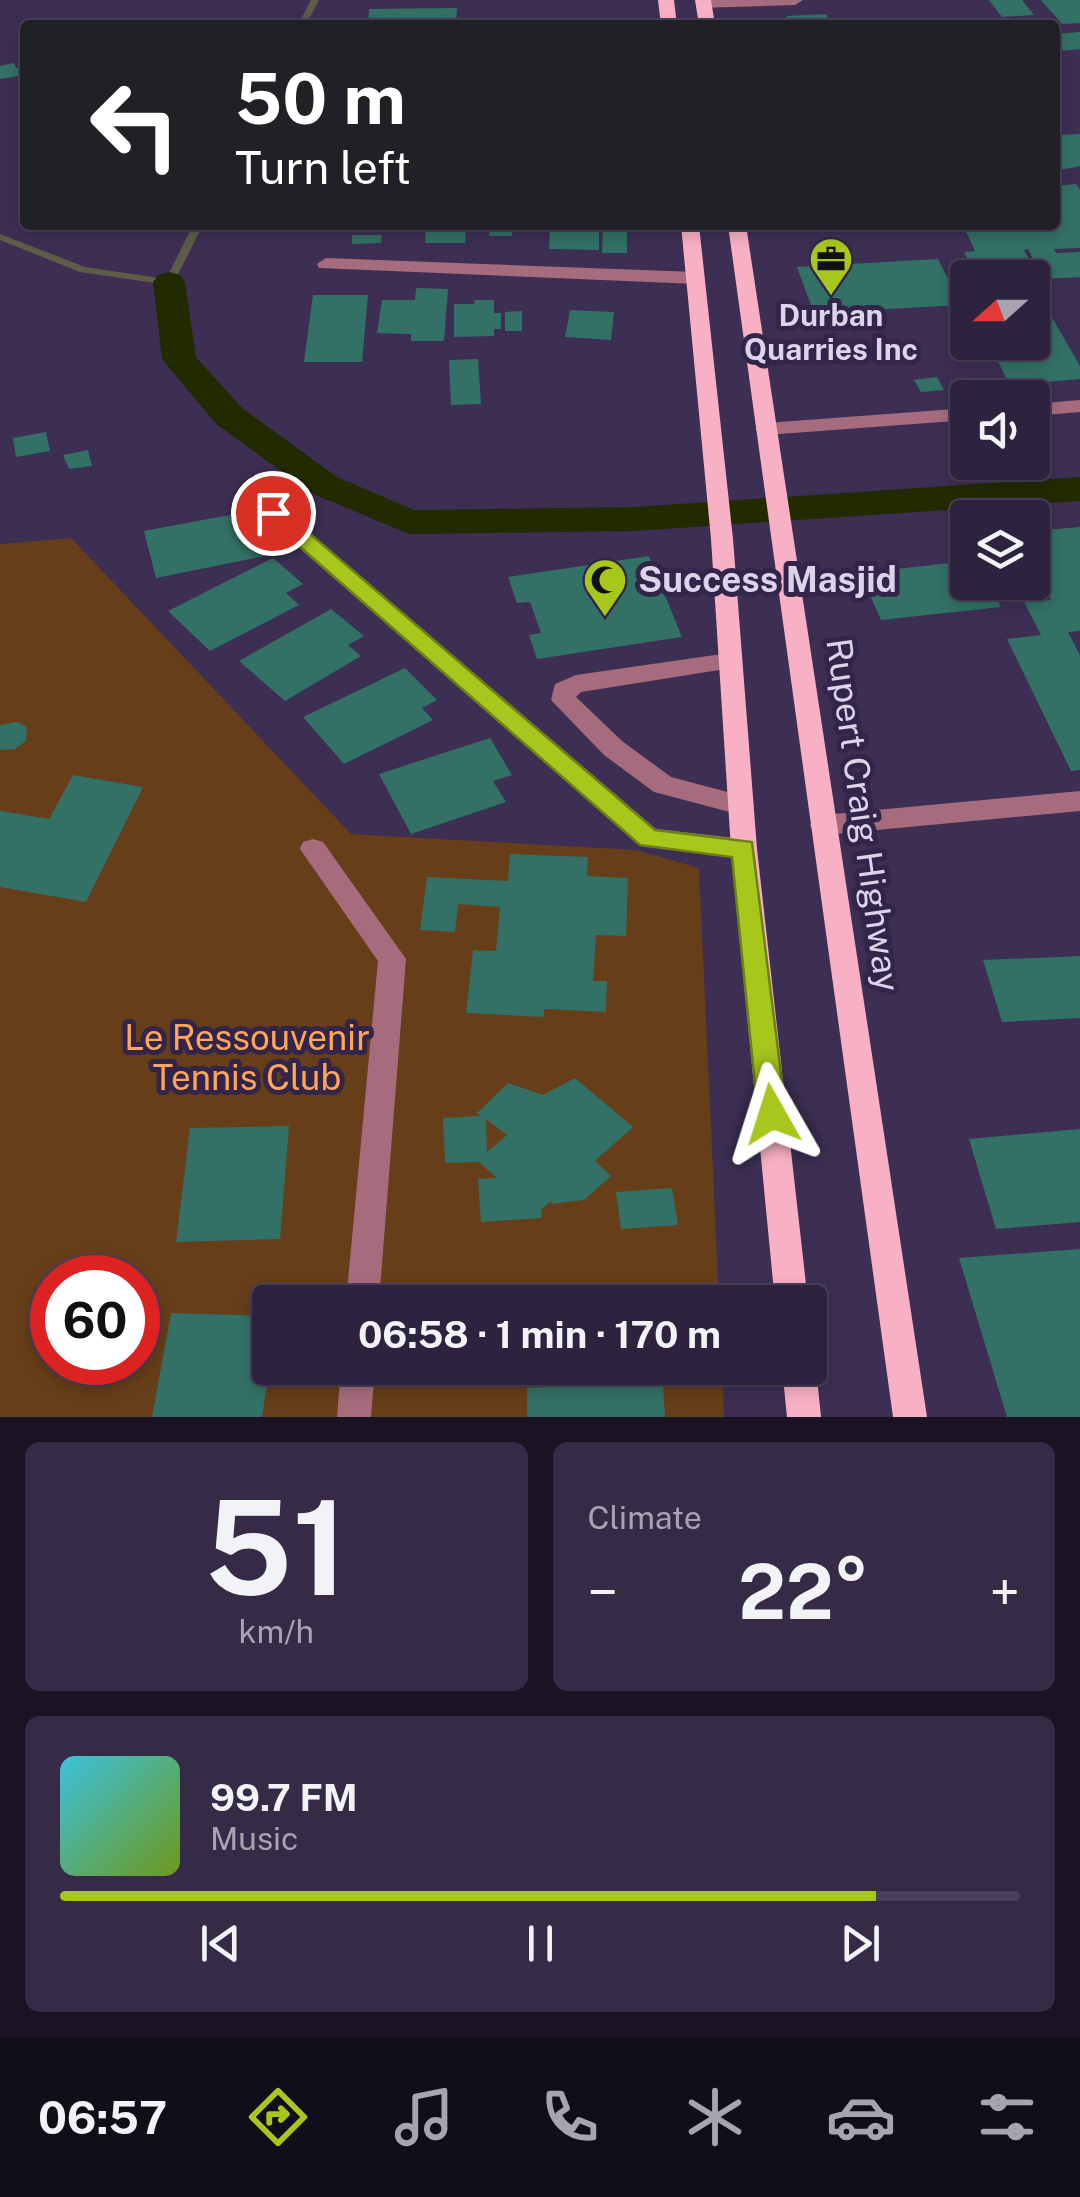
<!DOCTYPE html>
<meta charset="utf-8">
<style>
body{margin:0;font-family:"Public Sans",sans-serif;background:#362b46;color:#f1f3f6;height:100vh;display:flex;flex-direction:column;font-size:38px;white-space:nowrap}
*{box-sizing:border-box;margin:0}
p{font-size:32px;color:#a7a4b0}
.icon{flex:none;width:55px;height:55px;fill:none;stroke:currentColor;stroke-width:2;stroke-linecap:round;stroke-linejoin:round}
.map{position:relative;height:1417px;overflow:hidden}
.panel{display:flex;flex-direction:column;gap:25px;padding:25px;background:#191323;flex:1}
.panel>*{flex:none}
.guide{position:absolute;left:20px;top:20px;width:1040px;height:210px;border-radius:10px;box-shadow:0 5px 15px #0003,0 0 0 2px #494059;background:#202124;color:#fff;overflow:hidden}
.needle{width:65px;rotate:249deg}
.tools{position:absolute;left:950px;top:260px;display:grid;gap:20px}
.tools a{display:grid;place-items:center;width:100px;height:100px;border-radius:10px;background:#2e233f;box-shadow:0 5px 15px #0003,0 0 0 2px #494059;font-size:50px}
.speed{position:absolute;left:30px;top:1255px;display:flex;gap:20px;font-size:50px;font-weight:700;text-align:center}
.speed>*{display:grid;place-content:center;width:130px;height:130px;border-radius:50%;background:#2e233f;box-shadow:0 5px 15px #0003,0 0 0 2px #494059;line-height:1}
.speed .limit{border:15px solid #d22;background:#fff;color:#111}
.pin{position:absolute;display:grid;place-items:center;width:85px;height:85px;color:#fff;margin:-42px;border:5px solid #fff;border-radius:50%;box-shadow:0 2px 10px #0007}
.me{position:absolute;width:110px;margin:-55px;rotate:354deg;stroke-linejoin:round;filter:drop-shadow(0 0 8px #0008)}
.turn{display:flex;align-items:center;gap:35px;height:210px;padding:0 50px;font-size:45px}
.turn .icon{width:130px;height:130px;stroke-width:2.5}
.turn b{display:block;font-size:70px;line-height:85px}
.big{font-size:75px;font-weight:700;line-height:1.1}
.panel .card{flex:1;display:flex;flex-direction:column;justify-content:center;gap:15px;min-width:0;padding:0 35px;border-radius:15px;background:#362b46}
.panel .dial{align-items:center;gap:0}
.dial b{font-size:130px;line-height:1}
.song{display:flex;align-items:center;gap:30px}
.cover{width:120px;height:120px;border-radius:15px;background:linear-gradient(135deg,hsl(190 70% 55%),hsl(80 70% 35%))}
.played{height:10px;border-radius:5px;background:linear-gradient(90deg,#a8c71d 85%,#494059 85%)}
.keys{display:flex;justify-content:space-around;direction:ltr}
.heat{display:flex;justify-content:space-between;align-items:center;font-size:55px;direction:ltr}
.panel .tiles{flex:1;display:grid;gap:25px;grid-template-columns:1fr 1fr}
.card:last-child{grid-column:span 2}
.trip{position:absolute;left:252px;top:1285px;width:575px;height:100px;border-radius:10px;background:#2e233f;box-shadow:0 5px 15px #0003,0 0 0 2px #494059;font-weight:700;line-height:100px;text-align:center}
.tab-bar{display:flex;height:160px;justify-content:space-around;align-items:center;background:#120e19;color:#a7a4b0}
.tab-bar .icon{width:70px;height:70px}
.tab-bar .on{color:#a8c71d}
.tab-bar b{font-size:45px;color:#f1f3f6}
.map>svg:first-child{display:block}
</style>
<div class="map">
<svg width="1080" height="1417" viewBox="0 0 1080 1417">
<rect width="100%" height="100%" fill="#3d2f54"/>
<path fill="#663e19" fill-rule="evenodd" d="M71,538L351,834L636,850L699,868L719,1302H270V1368H722L724,1417H0V544ZM52,1278H138V1362H52Z"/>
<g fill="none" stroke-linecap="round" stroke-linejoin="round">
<path fill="#5a5e46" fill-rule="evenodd" d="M311,0H319L306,25H298Z
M193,225H203L174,282L169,285L80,272L0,240V234L85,267L166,279Z"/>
<path fill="#222b00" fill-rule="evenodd" d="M169,272L180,275L185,282L196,357L242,408L337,477L414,510L635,507L1080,477V501L635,531L409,534L311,493L216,424L162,359L153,282L158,275Z"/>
</g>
<path fill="#337065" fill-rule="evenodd" d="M989,0H1022L1034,15L1002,17Z
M1041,0H1080V23L1062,24Z
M457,8L456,25H368L369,9Z
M826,14L830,23L825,25H790L786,16Z
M1080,32V49L1060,51L1055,45V34Z
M14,63L16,68L24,67L25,75L0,79V66Z
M1080,134V166L1055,171V135Z
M1076,184L1080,190V248L1054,249L1056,253L1080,252V277L1044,279L1028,249L1024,250L1048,292L1032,293V278H977L964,252L975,251L963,225H1055V197H1060L1055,186Z
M426,225H466L465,243H425Z
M490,225H512V236H489Z
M550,225H599V250L549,249Z
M603,225H627V253H602Z
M352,235H382L381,243L352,244Z
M938,259L961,305L814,313L797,267Z
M416,288L448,289L444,341H411V334L377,333L382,300H415Z
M313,295H368L362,362H304Z
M475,300H494V313H501V329H494V336L454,337V304H474Z
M570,310L614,312L611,340L565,337Z
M522,311V331H505V312Z
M1050,314L1080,366V379L1010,385L988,342H1032V316Z
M478,359L481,404L451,405L449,360Z
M937,377L944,390L921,392L914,380Z
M46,432L50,451L16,457L13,438Z
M88,450L92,466L69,469L63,455Z
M251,511L265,556L156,578L144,531Z
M1080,527V631L1068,632L1080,655V770L1071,771L1007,639L1041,635L1024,602L1051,600L1032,564V531Z
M649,556L682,637L537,659L529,635L541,633L530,602L517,603L508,577Z
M273,558L303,584L286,593L299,605L210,651L168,611Z
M968,561V582H988L1001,607L881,620L860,573Z
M331,609L364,636L348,645L361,656L285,701L239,661Z
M405,668L437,700L422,708L433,720L344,764L303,717Z
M17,722L27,727L26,741L15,749L0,750V725Z
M490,738L512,775L493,781L506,802L411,834L379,774Z
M73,775L143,787L86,902L0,887V811L49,819Z
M510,854L588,857L587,876L628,878L626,936L596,935L593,981H607L606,1012L544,1009V1017L466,1013L473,950L496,951L500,907L458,904L455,932L420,930L427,877L508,881Z
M1080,956V1018L1002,1022L983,960Z
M575,1078L633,1127L595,1161L611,1176L584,1200L551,1204V1201L541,1210L542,1218L481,1222L478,1179L497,1178L479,1162L445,1163L443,1118L481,1116L477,1113L508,1083L543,1095ZM486,1119L507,1135L487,1152L486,1120Z
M289,1126L280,1239L176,1242L190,1128Z
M1080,1129V1222L996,1229L969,1139Z
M672,1188L678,1225L621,1229L616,1192Z
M1080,1249V1417H1007L959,1258Z
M171,1313L270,1316V1364L262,1417H152Z
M553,1368H662L665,1417H527V1388L553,1387Z"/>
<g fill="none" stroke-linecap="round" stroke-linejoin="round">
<path fill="#a66c7d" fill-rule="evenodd" d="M703,0H803L795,5L698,8V2Z
M326,258L696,272L705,278L696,284L319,268L317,264Z
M1080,400V412L1032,416V404Z
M968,408V420L766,435L755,429L766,423Z
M273,506L281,508L656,829L744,839L754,842L757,849L754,856L744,859L640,845L265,518L262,513L265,508Z
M729,653L741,661L738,667L581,692L576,697L622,741L671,777L750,798L754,805L750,812L741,815L654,792L604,755L551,700L555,684L576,675Z
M1080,791V811L823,835L814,832L810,825L814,818L823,815Z
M313,839L323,842L406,959L379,1302H346L378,961L300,849L303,842Z
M341,1368H375L371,1417H337Z"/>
<path fill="#f8b0c4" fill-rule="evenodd" d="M658,0H674L677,25H661Z
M695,0H711L715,25H699Z
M681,225H699L733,539L757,849L808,1302H775L731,849L711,539Z
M728,225H746L927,1417H893Z
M810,1356L816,1368L821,1417H787L782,1368H810Z"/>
</g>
<path fill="#a8c71d" stroke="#6d8113" stroke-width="2.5" d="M273,506L280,508L655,830L752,842L786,1114L782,1122L772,1126L762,1122L758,1114L732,857L640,845L266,517V508Z"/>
<defs>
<g id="office-pin" transform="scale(2.25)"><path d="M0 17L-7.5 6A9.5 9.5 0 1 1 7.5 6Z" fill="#a8c71d" stroke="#332549"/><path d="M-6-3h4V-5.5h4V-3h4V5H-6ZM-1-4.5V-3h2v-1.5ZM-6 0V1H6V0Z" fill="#111"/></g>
<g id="mosque-pin" transform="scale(2.25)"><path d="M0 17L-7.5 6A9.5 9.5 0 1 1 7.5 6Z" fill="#a8c71d" stroke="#332549"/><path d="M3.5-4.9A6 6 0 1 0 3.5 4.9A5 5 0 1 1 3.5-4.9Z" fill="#111"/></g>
</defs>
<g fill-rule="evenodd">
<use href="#office-pin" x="831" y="259"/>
<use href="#mosque-pin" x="605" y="580"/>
</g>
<g text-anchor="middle" stroke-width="10" stroke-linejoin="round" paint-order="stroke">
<g font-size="30" font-weight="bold" fill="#dcd4eb" stroke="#332549">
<text x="831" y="326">Durban<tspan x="831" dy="34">Quarries Inc</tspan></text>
</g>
<g font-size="35" font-weight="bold" fill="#dcd4eb" stroke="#332549" text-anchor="start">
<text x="638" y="592">Success Masjid</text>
</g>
<g font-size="35" fill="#dcd4eb" stroke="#332549">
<text transform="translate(863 815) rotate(82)" y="12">Rupert Craig Highway</text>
</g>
<g font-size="35" fill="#ffa757" stroke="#332549">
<text x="247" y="1050">Le Ressouvenir<tspan x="247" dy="40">Tennis Club</tspan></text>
</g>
</g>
</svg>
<div class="tools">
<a><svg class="needle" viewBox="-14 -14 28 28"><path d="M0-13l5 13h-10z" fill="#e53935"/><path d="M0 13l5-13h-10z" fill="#a7a4b0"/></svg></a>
<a><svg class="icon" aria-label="sound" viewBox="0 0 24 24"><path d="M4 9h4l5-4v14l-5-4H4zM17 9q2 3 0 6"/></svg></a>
<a><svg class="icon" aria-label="layers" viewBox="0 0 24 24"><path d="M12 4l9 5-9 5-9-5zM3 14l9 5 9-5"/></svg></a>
</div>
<div class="speed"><div class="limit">60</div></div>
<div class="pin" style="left:273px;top:513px;background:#d93025"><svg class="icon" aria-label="arrive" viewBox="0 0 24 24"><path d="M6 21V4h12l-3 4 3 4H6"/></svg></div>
<svg class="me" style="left:772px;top:1114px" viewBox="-20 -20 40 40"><path d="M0-17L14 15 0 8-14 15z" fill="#a8c71d" stroke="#fff" stroke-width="4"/></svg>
<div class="trip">06:58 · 1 min · 170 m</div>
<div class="guide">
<div class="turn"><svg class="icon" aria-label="left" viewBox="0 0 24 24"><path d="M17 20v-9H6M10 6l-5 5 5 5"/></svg><div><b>50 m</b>Turn left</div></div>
</div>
</div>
<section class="panel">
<div class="tiles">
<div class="card dial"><b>51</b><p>km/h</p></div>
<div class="card"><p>Climate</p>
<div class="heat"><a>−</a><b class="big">22°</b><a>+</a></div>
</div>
<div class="card">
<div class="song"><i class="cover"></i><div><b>99.7 FM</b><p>Music</p></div></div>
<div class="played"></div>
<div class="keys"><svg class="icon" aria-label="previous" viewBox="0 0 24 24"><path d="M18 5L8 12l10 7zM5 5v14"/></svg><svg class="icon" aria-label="pause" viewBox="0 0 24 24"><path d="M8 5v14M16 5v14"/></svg><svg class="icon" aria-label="next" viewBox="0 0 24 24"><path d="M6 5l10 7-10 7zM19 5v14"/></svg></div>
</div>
</div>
</section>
<nav class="tab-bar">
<b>06:57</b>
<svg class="icon on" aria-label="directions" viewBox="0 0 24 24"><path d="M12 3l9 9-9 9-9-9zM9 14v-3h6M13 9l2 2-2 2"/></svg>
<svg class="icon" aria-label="music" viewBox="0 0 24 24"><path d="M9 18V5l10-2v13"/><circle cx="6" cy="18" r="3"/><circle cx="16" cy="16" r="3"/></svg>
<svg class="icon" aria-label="phone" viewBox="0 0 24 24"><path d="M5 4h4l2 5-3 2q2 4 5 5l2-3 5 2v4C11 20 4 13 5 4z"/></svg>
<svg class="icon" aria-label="climate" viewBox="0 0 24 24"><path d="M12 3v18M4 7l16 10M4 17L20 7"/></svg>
<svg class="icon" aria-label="car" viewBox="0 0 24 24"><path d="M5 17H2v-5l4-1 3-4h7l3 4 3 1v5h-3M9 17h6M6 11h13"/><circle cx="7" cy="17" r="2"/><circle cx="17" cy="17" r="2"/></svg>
<svg class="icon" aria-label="filters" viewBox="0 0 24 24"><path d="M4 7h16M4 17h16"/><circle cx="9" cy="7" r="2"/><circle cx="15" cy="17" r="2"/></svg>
</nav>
